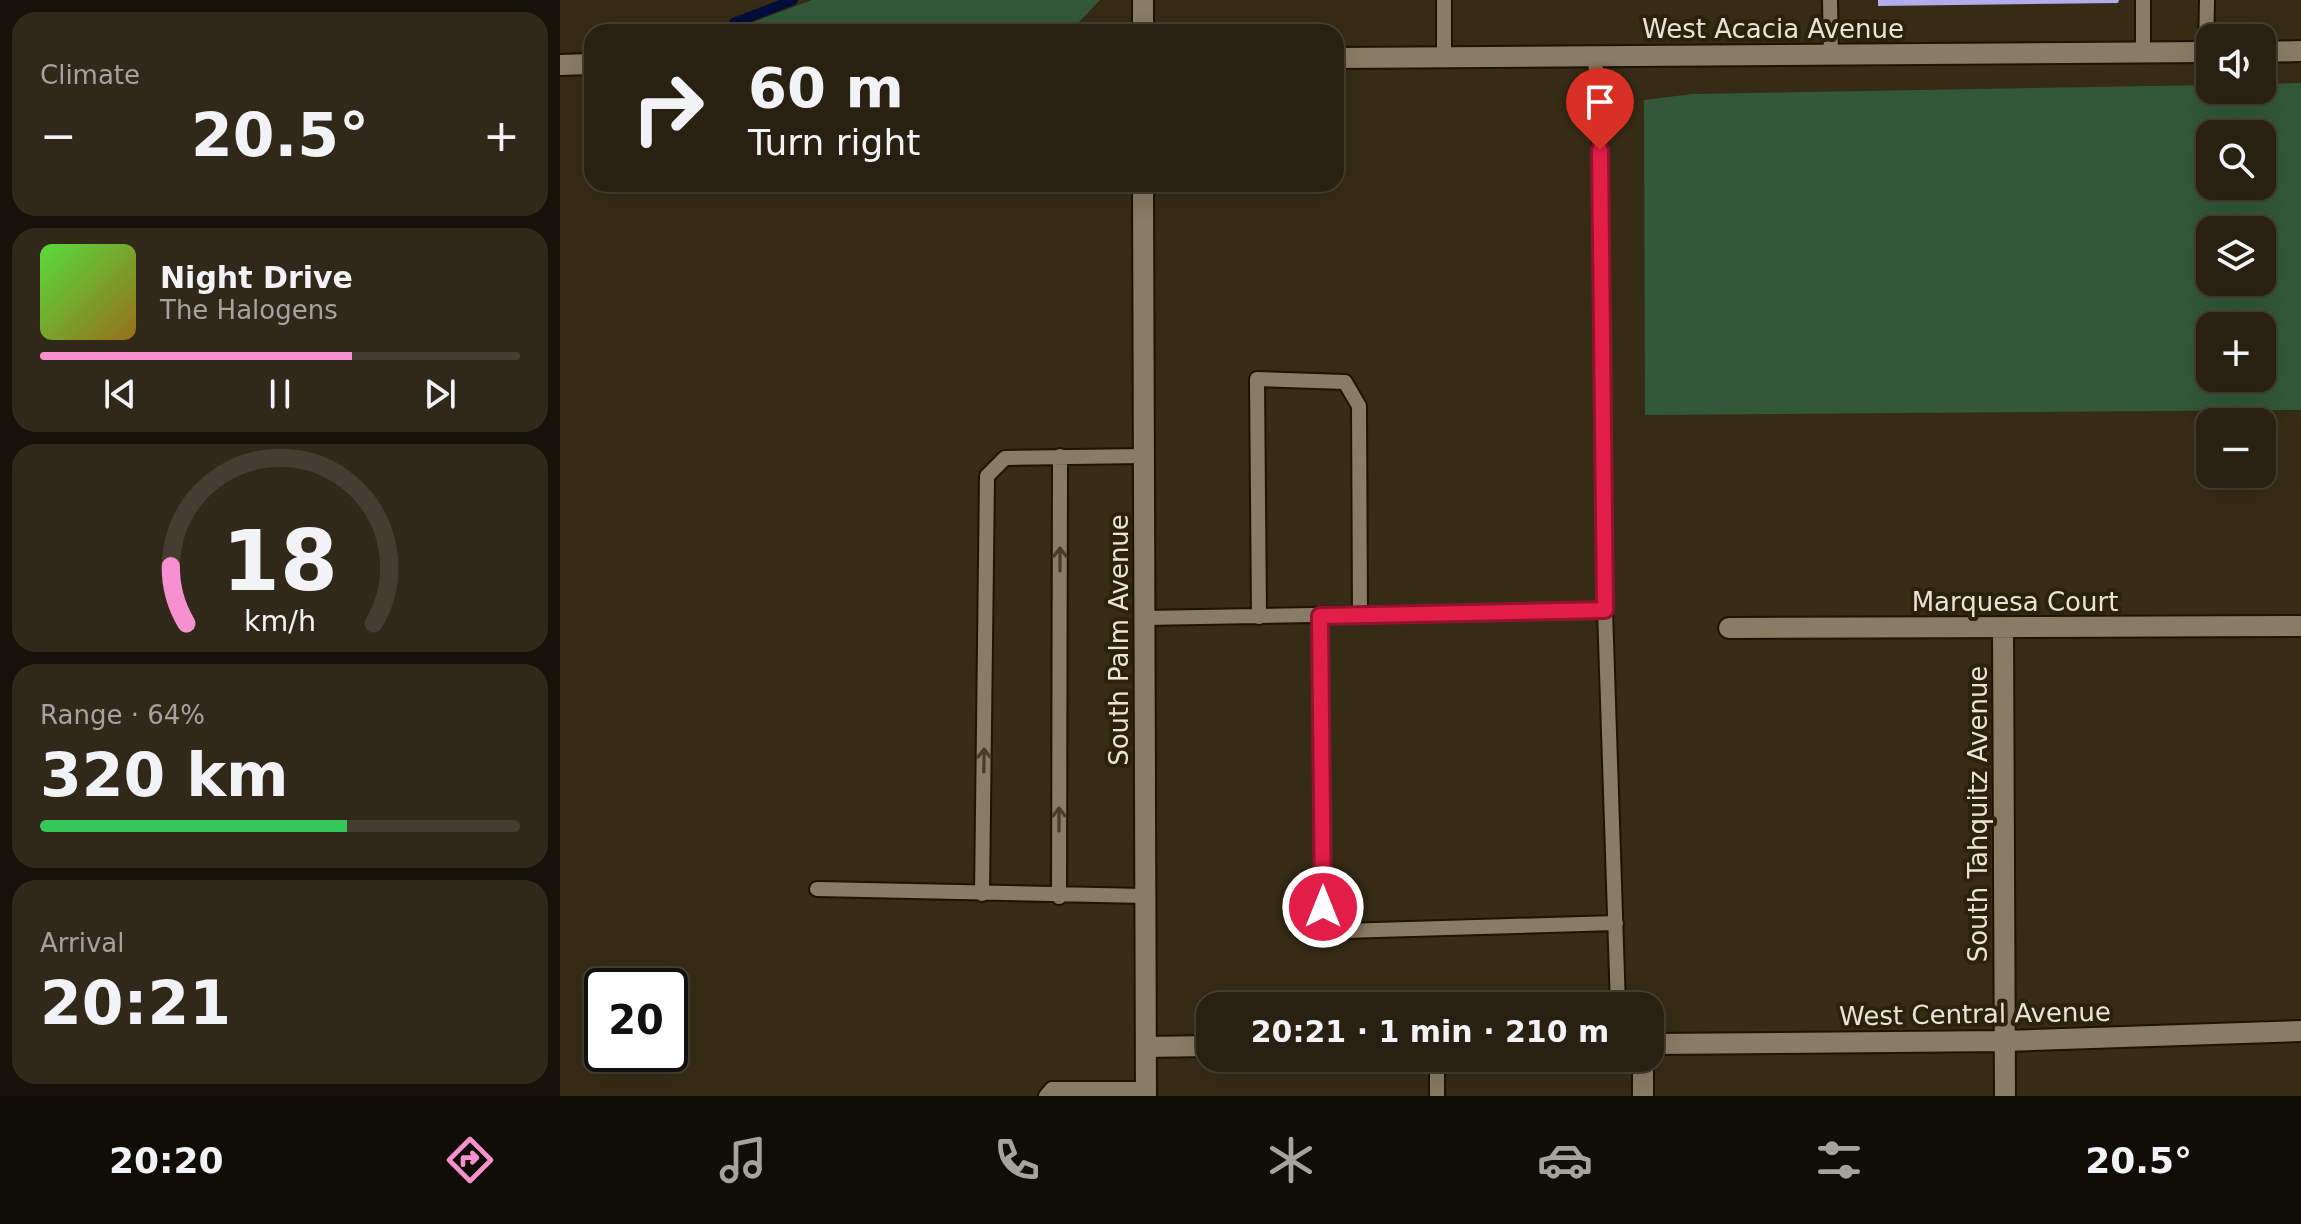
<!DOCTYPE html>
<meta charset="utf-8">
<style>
body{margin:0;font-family:"DejaVu Sans",sans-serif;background:#302819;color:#f1f3f6;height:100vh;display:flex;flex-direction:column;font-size:30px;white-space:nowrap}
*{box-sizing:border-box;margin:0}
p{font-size:26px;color:#a5a39f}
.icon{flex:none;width:44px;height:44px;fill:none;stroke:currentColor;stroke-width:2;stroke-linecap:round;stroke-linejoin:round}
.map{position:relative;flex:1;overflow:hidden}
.details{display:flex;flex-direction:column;gap:12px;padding:12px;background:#161209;width:560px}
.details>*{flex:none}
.hud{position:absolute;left:24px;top:24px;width:760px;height:168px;border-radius:24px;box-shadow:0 8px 32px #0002,0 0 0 2px #443e30;background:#282010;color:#f1f3f6;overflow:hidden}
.fabs{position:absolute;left:1636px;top:24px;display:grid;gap:16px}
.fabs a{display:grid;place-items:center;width:80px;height:80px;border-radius:16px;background:#282010;box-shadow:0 8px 32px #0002,0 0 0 2px #443e30;font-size:40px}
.speed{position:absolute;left:24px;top:968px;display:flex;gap:16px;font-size:40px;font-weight:700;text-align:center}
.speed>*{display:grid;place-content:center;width:104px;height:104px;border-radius:50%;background:#282010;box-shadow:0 8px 32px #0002,0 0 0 2px #443e30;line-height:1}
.speed .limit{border:4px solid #111;border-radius:12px;background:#fff;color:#111}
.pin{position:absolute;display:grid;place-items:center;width:68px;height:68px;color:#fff;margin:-82px -34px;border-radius:50% 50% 50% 0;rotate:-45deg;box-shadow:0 0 8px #0007}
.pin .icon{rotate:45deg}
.me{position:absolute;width:88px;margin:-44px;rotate:0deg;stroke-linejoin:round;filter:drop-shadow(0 0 6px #0008)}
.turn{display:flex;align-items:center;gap:28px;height:168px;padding:0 32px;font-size:36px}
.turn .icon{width:104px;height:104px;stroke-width:2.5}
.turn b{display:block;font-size:56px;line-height:68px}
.big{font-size:60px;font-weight:700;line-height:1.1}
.details .tile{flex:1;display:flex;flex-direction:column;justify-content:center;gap:12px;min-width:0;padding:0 28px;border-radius:24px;background:#302819}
.details .dial{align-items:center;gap:0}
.dial svg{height:208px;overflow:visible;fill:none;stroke:#443e30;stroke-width:7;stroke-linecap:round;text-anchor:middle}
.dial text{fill:#f1f3f6;stroke:none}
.song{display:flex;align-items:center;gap:24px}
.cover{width:96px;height:96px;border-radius:12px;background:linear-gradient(135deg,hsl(110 70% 55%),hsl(40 70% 35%))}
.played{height:8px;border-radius:4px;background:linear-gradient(90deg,#f690cf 65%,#443e30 65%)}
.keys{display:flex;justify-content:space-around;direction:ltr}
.heat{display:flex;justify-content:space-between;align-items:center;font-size:44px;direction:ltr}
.charge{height:12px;border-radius:6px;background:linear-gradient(90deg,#34c759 64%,#443e30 0)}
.trip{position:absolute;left:636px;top:992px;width:468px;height:80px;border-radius:24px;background:#282010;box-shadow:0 8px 32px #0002,0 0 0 2px #443e30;font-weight:700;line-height:80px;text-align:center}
.dock{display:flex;height:128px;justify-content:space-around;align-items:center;background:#100d06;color:#a5a39f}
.dock .icon{width:56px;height:56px}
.dock .on{color:#f690cf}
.dock b{font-size:36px;color:#f1f3f6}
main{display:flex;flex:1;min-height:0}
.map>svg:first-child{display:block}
</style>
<main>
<section class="details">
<div class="tile"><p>Climate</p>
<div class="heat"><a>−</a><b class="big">20.5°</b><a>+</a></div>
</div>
<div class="tile">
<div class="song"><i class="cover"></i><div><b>Night Drive</b><p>The Halogens</p></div></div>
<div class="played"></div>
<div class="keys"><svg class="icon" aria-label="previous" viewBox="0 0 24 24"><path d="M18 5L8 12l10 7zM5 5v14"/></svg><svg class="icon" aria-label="pause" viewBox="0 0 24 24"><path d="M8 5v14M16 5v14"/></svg><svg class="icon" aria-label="next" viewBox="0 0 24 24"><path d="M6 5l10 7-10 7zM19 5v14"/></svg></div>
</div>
<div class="tile dial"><svg viewBox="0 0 100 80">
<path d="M14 69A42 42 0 1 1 86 69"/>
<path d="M14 69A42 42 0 0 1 8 47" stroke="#f690cf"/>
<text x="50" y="56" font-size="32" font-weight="700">18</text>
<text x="50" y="72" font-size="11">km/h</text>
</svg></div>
<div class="tile"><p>Range · 64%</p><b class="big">320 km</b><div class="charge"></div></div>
<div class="tile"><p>Arrival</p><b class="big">20:21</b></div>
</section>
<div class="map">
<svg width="1741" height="1096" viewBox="0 0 1741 1096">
<rect width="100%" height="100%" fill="#362b15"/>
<path fill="#325839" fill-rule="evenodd" d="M252,0H540L515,26L175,29Z
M1741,83V410L1085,415L1084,100L1132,94L1650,85V90H1702V84ZM1650,134H1702V186H1650ZM1650,230H1702V282H1650ZM1650,326H1702V378H1650Z"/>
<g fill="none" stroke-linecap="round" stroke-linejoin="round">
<path stroke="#000e39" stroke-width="10" d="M174,23L233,0"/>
</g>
<path fill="#b2acea" d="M1318,0H1559L1558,3L1318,6Z"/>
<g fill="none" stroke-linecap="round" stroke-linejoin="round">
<g stroke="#1d1300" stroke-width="18">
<path id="service" d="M1270,0L1271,55
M1583,0V53
M1646,52L1647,0
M884,57V0
M1035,57L1040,150L1045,610L1058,1006
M760,616L763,907L782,931L1056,923
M699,617L697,379L785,382L799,406L800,616
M584,618L1045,610
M257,889L585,896
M422,894L427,476L445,458L584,456
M499,897L500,456
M877,1058V1096
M486,1096L492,1089H586"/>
</g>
<g stroke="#1d1300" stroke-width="24">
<path id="minor" d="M1169,628L1741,626
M1443,628L1445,1096
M1090,1044L1445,1041L1741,1031
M586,1047L650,1046
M1083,1058V1096"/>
</g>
<g stroke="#1d1300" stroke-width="24">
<path id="tertiary" d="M583,0V32
M1702,52L1741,51
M776,58L1650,52
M0,65L32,64
M583,184L586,1096"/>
</g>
<use href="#service" stroke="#897c64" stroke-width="14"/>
<use href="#minor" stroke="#897c64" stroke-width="20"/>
<use href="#tertiary" stroke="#897c64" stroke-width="20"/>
</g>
<defs><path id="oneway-shaft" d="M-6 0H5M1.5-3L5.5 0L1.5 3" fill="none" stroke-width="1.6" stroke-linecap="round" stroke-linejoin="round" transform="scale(2)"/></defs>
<g stroke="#483c26">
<use href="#oneway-shaft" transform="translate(500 559) rotate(-90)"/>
<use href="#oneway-shaft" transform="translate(424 760) rotate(-89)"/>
<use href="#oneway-shaft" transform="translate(499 819) rotate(-90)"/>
</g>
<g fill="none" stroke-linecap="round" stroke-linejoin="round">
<g stroke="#92132f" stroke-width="20">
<path id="route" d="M763,907L760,616L1045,610L1040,150"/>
</g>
<use href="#route" stroke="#e11d48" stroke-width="14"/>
</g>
<g text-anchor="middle" stroke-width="8" stroke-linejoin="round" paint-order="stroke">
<g font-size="26" fill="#eae3d6" stroke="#2c210b">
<text x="1213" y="38">West Acacia Avenue</text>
<text x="1455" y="611">Marquesa Court</text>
<text transform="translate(559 640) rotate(-90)" y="9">South Palm Avenue</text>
<text transform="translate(1418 814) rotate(-90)" y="9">South Tahquitz Avenue</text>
<text transform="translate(1415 1014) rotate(-1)" y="9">West Central Avenue</text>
</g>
</g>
</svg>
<div class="fabs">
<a><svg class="icon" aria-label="sound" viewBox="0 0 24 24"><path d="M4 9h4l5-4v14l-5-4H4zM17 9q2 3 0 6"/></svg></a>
<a><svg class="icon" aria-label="search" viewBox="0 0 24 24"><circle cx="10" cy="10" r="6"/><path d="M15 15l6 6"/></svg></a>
<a><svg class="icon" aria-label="layers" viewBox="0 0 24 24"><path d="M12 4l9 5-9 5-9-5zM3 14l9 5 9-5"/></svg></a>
<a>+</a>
<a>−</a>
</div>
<div class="speed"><div class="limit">20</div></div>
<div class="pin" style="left:1040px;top:150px;background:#d93025"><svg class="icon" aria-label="arrive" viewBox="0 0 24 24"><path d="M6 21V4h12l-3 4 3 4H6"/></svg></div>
<svg class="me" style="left:763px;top:907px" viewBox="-20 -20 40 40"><circle r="17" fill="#e11d48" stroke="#fff" stroke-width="3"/><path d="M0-11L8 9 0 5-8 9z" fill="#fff"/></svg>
<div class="trip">20:21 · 1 min · 210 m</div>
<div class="hud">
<div class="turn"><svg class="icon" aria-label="right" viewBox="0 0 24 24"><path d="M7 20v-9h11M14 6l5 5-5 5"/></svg><div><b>60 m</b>Turn right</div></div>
</div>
</div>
</main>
<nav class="dock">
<b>20:20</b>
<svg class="icon on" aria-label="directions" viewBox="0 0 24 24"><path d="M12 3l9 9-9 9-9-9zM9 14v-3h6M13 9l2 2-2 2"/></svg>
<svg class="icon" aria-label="music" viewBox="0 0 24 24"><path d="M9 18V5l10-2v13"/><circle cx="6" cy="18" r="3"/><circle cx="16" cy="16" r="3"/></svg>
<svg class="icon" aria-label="phone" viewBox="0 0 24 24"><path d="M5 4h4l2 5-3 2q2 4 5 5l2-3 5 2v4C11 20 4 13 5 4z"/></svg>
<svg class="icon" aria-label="climate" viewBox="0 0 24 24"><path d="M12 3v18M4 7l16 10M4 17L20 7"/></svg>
<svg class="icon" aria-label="car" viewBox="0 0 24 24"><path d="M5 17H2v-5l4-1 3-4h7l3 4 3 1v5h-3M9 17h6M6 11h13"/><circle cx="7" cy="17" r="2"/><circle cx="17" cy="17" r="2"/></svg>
<svg class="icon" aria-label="filters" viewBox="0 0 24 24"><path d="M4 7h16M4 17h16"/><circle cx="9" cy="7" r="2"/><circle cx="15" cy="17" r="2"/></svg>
<b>20.5°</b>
</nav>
